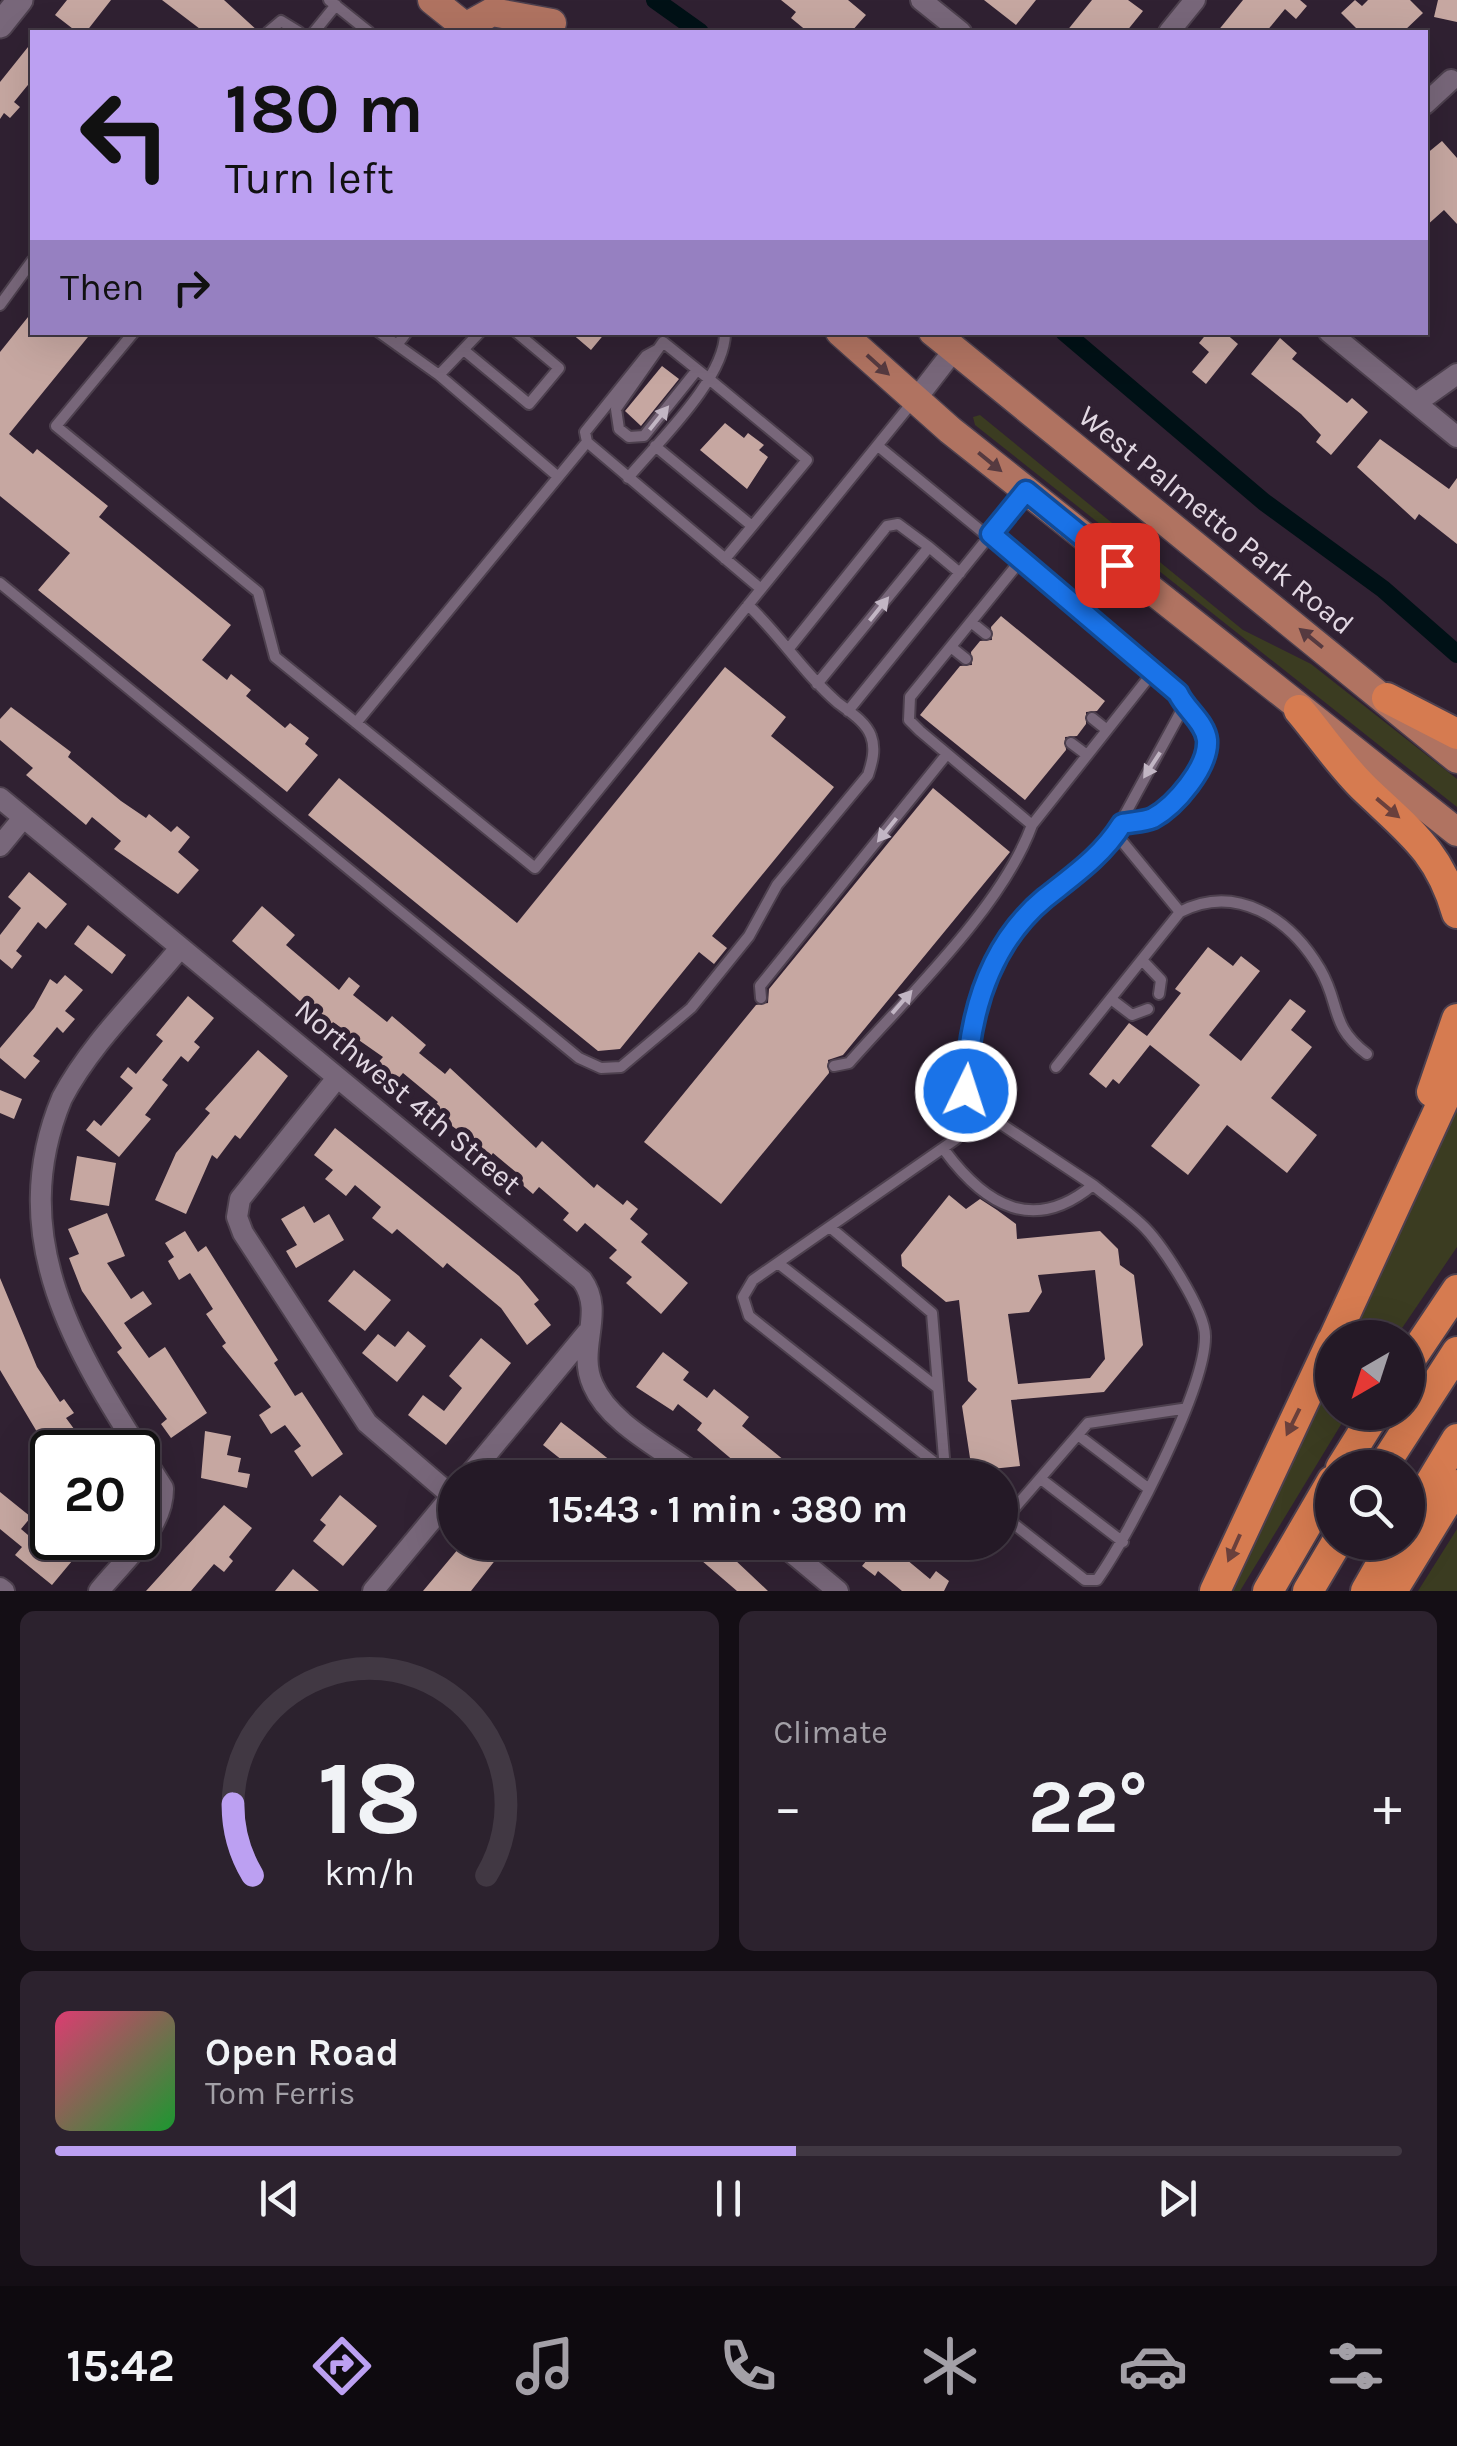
<!DOCTYPE html>
<meta charset="utf-8">
<style>
body{margin:0;font-family:Karla,sans-serif;background:#2c222e;color:#f1f3f6;height:100vh;display:flex;flex-direction:column;font-size:38px;white-space:nowrap}
*{box-sizing:border-box;margin:0}
p{font-size:32px;color:#a3a0a7}
.icon{flex:none;width:55px;height:55px;fill:none;stroke:currentColor;stroke-width:2;stroke-linecap:round;stroke-linejoin:round}
.map{position:relative;height:1591px;overflow:hidden}
.sheet{display:flex;flex-direction:column;gap:20px;padding:20px;background:#140e15;flex:1}
.sheet>*{flex:none}
.banner{position:absolute;left:30px;top:30px;width:1398px;height:305px;border-radius:0px;box-shadow:0 10px 40px #0002,0 0 0 2px #413843;background:#bca0f2;color:#111;overflow:hidden}
.needle{width:65px;rotate:219deg}
.tools{position:absolute;left:1315px;top:1320px;display:grid;gap:20px}
.tools a{display:grid;place-items:center;width:110px;height:110px;border-radius:50%;background:#241926;box-shadow:0 10px 40px #0002,0 0 0 2px #413843;font-size:50px}
.speed{position:absolute;left:30px;top:1430px;display:flex;gap:20px;font-size:50px;font-weight:700;text-align:center}
.speed>*{display:grid;place-content:center;width:130px;height:130px;border-radius:50%;background:#241926;box-shadow:0 10px 40px #0002,0 0 0 2px #413843;line-height:1}
.speed .limit{border:5px solid #111;border-radius:15px;background:#fff;color:#111}
.pin{position:absolute;display:grid;place-items:center;width:85px;height:85px;color:#fff;margin:-42px;border-radius:20px;box-shadow:0 5px 15px #0006}
.me{position:absolute;width:110px;margin:-55px;rotate:4deg;stroke-linejoin:round;filter:drop-shadow(0 0 8px #0008)}
.turn{display:flex;align-items:center;gap:35px;height:210px;padding:0 30px;font-size:45px}
.turn .icon{width:130px;height:130px;stroke-width:2.5}
.turn b{display:block;font-size:70px;line-height:85px}
.then{display:flex;align-items:center;height:95px;padding:0 30px;background:#0003;gap:20px;font-size:38px}
.big{font-size:75px;font-weight:700;line-height:1.1}
.sheet .tile{flex:1;display:flex;flex-direction:column;justify-content:center;gap:15px;min-width:0;padding:0 35px;border-radius:15px;background:#2c222e}
.sheet .dial{align-items:center;gap:0}
.dial svg{height:260px;overflow:visible;fill:none;stroke:#413843;stroke-width:7;stroke-linecap:round;text-anchor:middle}
.dial text{fill:#f1f3f6;stroke:none}
.song{display:flex;align-items:center;gap:30px}
.cover{width:120px;height:120px;border-radius:15px;background:linear-gradient(135deg,hsl(340 70% 55%),hsl(130 70% 35%))}
.played{height:10px;border-radius:5px;background:linear-gradient(90deg,#bca0f2 55%,#413843 55%)}
.keys{display:flex;justify-content:space-around;direction:ltr}
.heat{display:flex;justify-content:space-between;align-items:center;font-size:55px;direction:ltr}
.sheet .tiles{flex:1;display:grid;gap:20px;grid-template-columns:1fr 1fr}
.tile:last-child{grid-column:span 2}
.trip{position:absolute;left:438px;top:1460px;width:580px;height:100px;border-radius:50px;background:#241926;box-shadow:0 10px 40px #0002,0 0 0 2px #413843;font-weight:700;line-height:100px;text-align:center}
.tabs{display:flex;height:160px;justify-content:space-around;align-items:center;background:#0e0a0f;color:#a3a0a7}
.tabs .icon{width:70px;height:70px}
.tabs .active{color:#bca0f2}
.tabs b{font-size:45px;color:#f1f3f6}
.map>svg:first-child{display:block}
</style>
<div class="map">
<svg width="1457" height="1591" viewBox="0 0 1457 1591">
<rect width="100%" height="100%" fill="#302132"/>
<path fill="#3b3c21" d="M980,415L1243,630L1311,664L1457,779V807L975,425L973,417Z
M1457,1102V1247L1396,1337L1347,1338L1414,1204Z
M1332,1365V1412L1348,1413L1240,1591H1222Z
M1457,1529V1591H1418Z"/>
<g fill="none" stroke-linecap="round" stroke-linejoin="round">
<path stroke="#001116" stroke-width="18" d="M655,0L700,32
M1064,332L1264,502L1383,589L1457,654"/>
</g>
<path fill="#c6a7a1" fill-rule="evenodd" d="M67,0H111L86,32H77L55,15Z
M162,0H224L259,32H204Z
M781,0H848L866,15L851,32H808L791,18L796,12Z
M984,0H1036L1016,25Z
M1092,0H1128L1143,11L1126,32H1066Z
M1243,0H1300L1307,6L1296,19L1285,9L1266,32H1217Z
M1355,0L1362,6L1368,0H1410L1423,13L1403,32H1360L1341,13Z
M1438,0H1457V22L1434,17Z
M32,42V80L14,102L20,107L10,118L4,113L0,119V82Z
M1442,141L1457,158V224L1444,210L1425,227V155Z
M32,312V332H92L9,434L33,454L37,449L108,506L99,517L231,625L202,660L227,680L231,674L251,690L246,696L285,728L290,723L309,738L305,744L318,755L287,792L38,590L70,553L0,496V352Z
M570,332H606L591,350Z
M1208,332H1224L1238,344L1206,384L1192,372L1209,352L1199,343Z
M1280,338L1297,353L1292,359L1347,403L1352,398L1368,412L1331,455L1316,442L1321,435L1301,414L1251,374Z
M662,366L679,379L641,426L625,411Z
M725,423L744,438L748,433L764,445L759,450L768,457L747,489L700,450Z
M1380,439L1449,489L1457,478V544L1419,514L1415,520L1357,467Z
M1001,616L1105,701L1097,711L1086,712V724L1077,736L1065,737L1066,750L1025,800L920,715L960,666L972,665L971,652L980,641L992,640L991,627Z
M725,667L786,717L771,736L834,787L712,936L727,948L714,964L699,952L620,1049L598,1051L308,815L339,778L517,923Z
M11,707L71,752L68,757L121,801L146,818L149,814L171,832L177,826L190,837L178,852L199,870L178,894L114,849L121,841L92,817L86,825L26,775L33,768L0,740V719Z
M933,788L1010,852L843,1055L828,1060L829,1073L721,1204L644,1142L756,1005L768,1003L769,989Z
M29,872L67,904L46,929L38,922L16,951L22,956L12,969L0,959V935L21,908L8,897Z
M262,906L295,935L286,945L339,990L349,977L360,986L353,995L387,1022L392,1016L426,1045L419,1053L445,1074L450,1068L536,1148L542,1141L594,1188L597,1184L623,1205L627,1200L638,1209L630,1219L648,1234L641,1242L688,1283L661,1314L626,1283L632,1277L609,1258L617,1250L585,1223L577,1232L563,1220L569,1213L539,1187L533,1194L519,1182L523,1178L493,1153L489,1158L477,1149L480,1146L431,1111L438,1102L403,1073L396,1081L376,1065L383,1057L333,1022L329,1027L232,941Z
M88,925L126,955L112,974L74,944Z
M1208,947L1233,966L1241,956L1260,971L1209,1035L1241,1061L1290,999L1306,1011L1291,1030L1312,1047L1271,1098L1317,1135L1287,1173L1227,1125L1188,1175L1151,1146L1200,1085L1150,1045L1119,1084L1113,1079L1106,1088L1089,1074L1129,1023L1147,1036L1181,993L1175,989Z
M65,975L83,990L65,1011L75,1019L63,1033L57,1027L33,1056L40,1061L25,1079L0,1058V1048L34,1008L50,979L57,984Z
M188,996L214,1018L194,1042L200,1047L188,1062L181,1056L162,1080L168,1085L145,1115L151,1119L119,1157L86,1130L94,1120L101,1126L133,1088L120,1077L128,1067L136,1074L163,1041L156,1035Z
M258,1050L288,1076L240,1139L235,1135L217,1159L212,1155L186,1214L155,1200L176,1153L210,1113L205,1109Z
M0,1090L22,1099L14,1119L0,1113Z
M335,1128L519,1276L539,1300L534,1304L551,1325L527,1345L501,1308L447,1263L443,1268L397,1229L392,1234L372,1218L381,1207L355,1185L346,1196L325,1179L333,1170L314,1155Z
M77,1156L116,1163L109,1206L70,1200Z
M949,1195L966,1209L980,1199L997,1210L1016,1224L1017,1239L1100,1231L1118,1249L1120,1265L1134,1275L1143,1345L1104,1392L1011,1400L1020,1466L972,1471L962,1406L977,1389L968,1381L959,1300L946,1302L902,1266L901,1255ZM1095,1270L1105,1359L1090,1378L1018,1384L1008,1314L1029,1312L1042,1292L1038,1275Z
M304,1206L314,1223L329,1214L344,1240L296,1268L286,1251L297,1245L281,1219Z
M107,1213L125,1256L107,1263L131,1299L143,1291L152,1304L124,1323L149,1358L165,1347L207,1413L171,1438L161,1424L167,1419L117,1352L122,1348L82,1291L69,1258L79,1254L68,1229Z
M185,1231L198,1252L206,1246L278,1360L274,1363L295,1396L302,1392L343,1454L312,1477L294,1451L301,1446L285,1425L271,1434L259,1415L271,1407L222,1346L226,1343L206,1314L213,1309L190,1273L179,1280L168,1261L174,1257L165,1243Z
M354,1270L391,1300L365,1331L328,1301Z
M0,1278L37,1367L60,1402L64,1399L74,1413L66,1418L91,1452H52V1473L37,1453L46,1447L0,1370Z
M408,1331L426,1346L397,1382L362,1353L378,1334L395,1347Z
M481,1338L511,1363L446,1445L408,1415L423,1395L444,1411L462,1388L449,1376Z
M663,1352L689,1372L683,1380L707,1398L714,1389L749,1417L742,1426L806,1478H754L697,1430L702,1423L678,1404L673,1411L636,1387Z
M561,1422L596,1449L632,1478H578L570,1471L572,1468L543,1445Z
M205,1431L231,1436L227,1455L241,1458L238,1472L250,1474L247,1488L201,1478Z
M0,1492L31,1517L21,1529L42,1547L49,1538H68L82,1549L52,1585L15,1555L22,1547L0,1529Z
M340,1495L377,1526L343,1566L313,1541L326,1525L320,1520Z
M224,1505L252,1528L229,1557L233,1561L224,1572L214,1564L191,1591H146Z
M464,1542H495L504,1549L471,1591H423Z
M680,1542H716L768,1591H737Z
M844,1542H901L895,1550L930,1579L936,1571L949,1581L944,1591H902L878,1571L875,1576L862,1566L867,1560Z
M293,1569L319,1591H275Z"/>
<g fill="none" stroke-linecap="round" stroke-linejoin="round">
<g stroke="#4d404e" stroke-width="14">
<path id="service" d="M329,0L369,32
M268,32L281,21L299,32
M314,32L336,5
M0,305L32,261
M134,332L56,426L258,592L275,657L535,868L915,399
M379,332L439,375L556,475
M397,345L407,332
M465,351L529,404L559,368L516,332
M697,370L644,436L629,437L619,429L616,409L663,342L709,379L807,460L725,559
M439,375L480,332
M587,442L585,432L646,356L657,350
M655,446L752,526
M878,446L1178,693C1185,709 1205,722 1207,740C1209,767 1175,806 1153,818C1144,822 1132,822 1122,824
M628,478C657,443 726,378 725,332
M929,547L960,573
M1021,560L910,697L909,720L920,731L1032,825L1153,672
M0,583L579,1058L601,1068L621,1067L691,1008L749,936L777,885L868,775C872,763 876,749 871,736C866,722 850,712 838,703C804,674 781,636 748,605
M971,622L986,634
M790,647L887,526L898,524L929,547L817,684
M951,647L966,659
M848,711L1025,492
M1092,718L1107,730
M356,723L587,442L761,589
M1071,743L1087,755
M1116,834L1180,912
M1142,960L1161,980L1159,994
M761,998L760,986L947,754
M1111,999L1132,1015L1148,1009
M834,1066L849,1063C908,996 1002,907 1032,825
M1056,1067L1180,912C1236,883 1290,918 1320,969C1341,1005 1329,1025 1367,1054
M945,1151C986,1206 1034,1234 1093,1185L965,1100
M831,1228L932,1313L945,1470
M778,1263L938,1388
M1078,1435L1149,1489
M954,1478L749,1316L743,1297L753,1280L956,1139L966,1091L972,1019L981,989L1022,921L1110,842L1184,706
M1041,1479L1123,1542
M1000,1513L1085,1580H1097C1129,1535 1206,1388 1205,1336C1205,1310 1160,1241 1141,1224C1126,1210 1109,1198 1093,1185
M1006,1518L1088,1423L1182,1409"/>
</g>
<g stroke="#4d404e" stroke-width="24">
<path id="minor" d="M921,0L961,32
M1169,32L1195,0
M1425,104L1451,80
M1329,332L1457,437
M916,399L954,350
M1416,403L1457,374
M0,798L582,1280C606,1313 576,1348 593,1385C610,1425 667,1451 700,1478
M0,846L23,818
M337,1078L240,1199L237,1217L243,1233L367,1423L452,1496
M467,1478L587,1333
M779,1542L838,1591
M0,1588L4,1591
M99,1591C123,1561 164,1528 163,1488C86,1366 0,1247 62,1098C91,1043 141,996 180,948
M373,1591L455,1492"/>
</g>
<g stroke="#4d404e" stroke-width="29">
<path id="tertiary" d="M0,25L20,0"/>
</g>
<g stroke="#4d404e" stroke-width="31">
<path id="primary" d="M432,0L472,32
M465,27L492,12L552,23
M840,332L950,430L1457,832
M933,332L1457,759"/>
</g>
<g stroke="#4d404e" stroke-width="34">
<path id="motorway" d="M1387,698L1457,734
M1299,710C1321,736 1341,766 1365,789C1409,831 1439,851 1457,913
M1432,1092L1457,1019
M1334,1338L1457,1071
M1408,1363L1457,1290
M1341,1468L1376,1412
M1382,1468L1457,1352
M1408,1520L1457,1439
M1215,1591L1332,1341
M1268,1591L1332,1481
M1308,1591L1337,1542
M1366,1591L1394,1542
M1392,1591L1457,1485"/>
</g>
<use href="#service" stroke="#78677a" stroke-width="10"/>
<use href="#minor" stroke="#78677a" stroke-width="20"/>
<use href="#tertiary" stroke="#78677a" stroke-width="25"/>
<use href="#primary" stroke="#b07361" stroke-width="28"/>
<use href="#motorway" stroke="#d67b50" stroke-width="30"/>
</g>
<defs><path id="oneway-solid" d="M-6-.8H1V-3.2L6.5 0L1 3.2V.8H-6Z" transform="scale(2.5)"/></defs>
<g fill="#563a40">
<use href="#oneway-solid" transform="translate(878 365) rotate(42)"/>
<use href="#oneway-solid" transform="translate(990 462) rotate(39)"/>
<use href="#oneway-solid" transform="translate(1311 638) rotate(-141)"/>
</g>
<g fill="#c2b6c4">
<use href="#oneway-solid" transform="translate(659 418) rotate(-51)"/>
<use href="#oneway-solid" transform="translate(879 609) rotate(-51)"/>
<use href="#oneway-solid" transform="translate(1152 765) rotate(123)"/>
<use href="#oneway-solid" transform="translate(887 830) rotate(129)"/>
<use href="#oneway-solid" transform="translate(902 1002) rotate(-49)"/>
</g>
<g fill="#6a403c">
<use href="#oneway-solid" transform="translate(1388 808) rotate(40)"/>
<use href="#oneway-solid" transform="translate(1293 1422) rotate(116)"/>
<use href="#oneway-solid" transform="translate(1234 1548) rotate(114)"/>
</g>
<g fill="none" stroke-linecap="round" stroke-linejoin="round">
<g stroke="#114b97" stroke-width="25">
<path id="route" d="M966,1091C968,1020 987,946 1045,898C1074,875 1102,856 1122,824C1132,822 1144,822 1153,818C1175,806 1209,767 1207,740C1205,722 1185,709 1178,693L991,534L1026,491L1117,565"/>
</g>
<use href="#route" stroke="#1a73e8" stroke-width="18"/>
</g>
<g text-anchor="middle" stroke-width="10" stroke-linejoin="round" paint-order="stroke">
<g font-size="30" fill="#e2d8e3" stroke="#302132">
<text transform="translate(1216 520) rotate(39)" y="10">West Palmetto Park Road</text>
<text transform="translate(408 1097) rotate(40)" y="10">Northwest 4th Street</text>
</g>
</g>
</svg>
<div class="tools">
<a><svg class="needle" viewBox="-14 -14 28 28"><path d="M0-13l5 13h-10z" fill="#e53935"/><path d="M0 13l5-13h-10z" fill="#a3a0a7"/></svg></a>
<a><svg class="icon" aria-label="search" viewBox="0 0 24 24"><circle cx="10" cy="10" r="6"/><path d="M15 15l6 6"/></svg></a>
</div>
<div class="speed"><div class="limit">20</div></div>
<div class="pin" style="left:1117px;top:565px;background:#d93025"><svg class="icon" aria-label="arrive" viewBox="0 0 24 24"><path d="M6 21V4h12l-3 4 3 4H6"/></svg></div>
<svg class="me" style="left:966px;top:1091px" viewBox="-20 -20 40 40"><circle r="17" fill="#1a73e8" stroke="#fff" stroke-width="3"/><path d="M0-11L8 9 0 5-8 9z" fill="#fff"/></svg>
<div class="trip">15:43 · 1 min · 380 m</div>
<div class="banner">
<div class="turn"><svg class="icon" aria-label="left" viewBox="0 0 24 24"><path d="M17 20v-9H6M10 6l-5 5 5 5"/></svg><div><b>180 m</b>Turn left</div></div>
<div class="then">Then<svg class="icon" aria-label="right" viewBox="0 0 24 24"><path d="M7 20v-9h11M14 6l5 5-5 5"/></svg></div>
</div>
</div>
<section class="sheet">
<div class="tiles">
<div class="tile dial"><svg viewBox="0 0 100 80">
<path d="M14 69A42 42 0 1 1 86 69"/>
<path d="M14 69A42 42 0 0 1 8 47" stroke="#bca0f2"/>
<text x="50" y="56" font-size="32" font-weight="700">18</text>
<text x="50" y="72" font-size="11">km/h</text>
</svg></div>
<div class="tile"><p>Climate</p>
<div class="heat"><a>−</a><b class="big">22°</b><a>+</a></div>
</div>
<div class="tile">
<div class="song"><i class="cover"></i><div><b>Open Road</b><p>Tom Ferris</p></div></div>
<div class="played"></div>
<div class="keys"><svg class="icon" aria-label="previous" viewBox="0 0 24 24"><path d="M18 5L8 12l10 7zM5 5v14"/></svg><svg class="icon" aria-label="pause" viewBox="0 0 24 24"><path d="M8 5v14M16 5v14"/></svg><svg class="icon" aria-label="next" viewBox="0 0 24 24"><path d="M6 5l10 7-10 7zM19 5v14"/></svg></div>
</div>
</div>
</section>
<nav class="tabs">
<b>15:42</b>
<svg class="icon active" aria-label="directions" viewBox="0 0 24 24"><path d="M12 3l9 9-9 9-9-9zM9 14v-3h6M13 9l2 2-2 2"/></svg>
<svg class="icon" aria-label="music" viewBox="0 0 24 24"><path d="M9 18V5l10-2v13"/><circle cx="6" cy="18" r="3"/><circle cx="16" cy="16" r="3"/></svg>
<svg class="icon" aria-label="phone" viewBox="0 0 24 24"><path d="M5 4h4l2 5-3 2q2 4 5 5l2-3 5 2v4C11 20 4 13 5 4z"/></svg>
<svg class="icon" aria-label="climate" viewBox="0 0 24 24"><path d="M12 3v18M4 7l16 10M4 17L20 7"/></svg>
<svg class="icon" aria-label="car" viewBox="0 0 24 24"><path d="M5 17H2v-5l4-1 3-4h7l3 4 3 1v5h-3M9 17h6M6 11h13"/><circle cx="7" cy="17" r="2"/><circle cx="17" cy="17" r="2"/></svg>
<svg class="icon" aria-label="filters" viewBox="0 0 24 24"><path d="M4 7h16M4 17h16"/><circle cx="9" cy="7" r="2"/><circle cx="15" cy="17" r="2"/></svg>
</nav>
